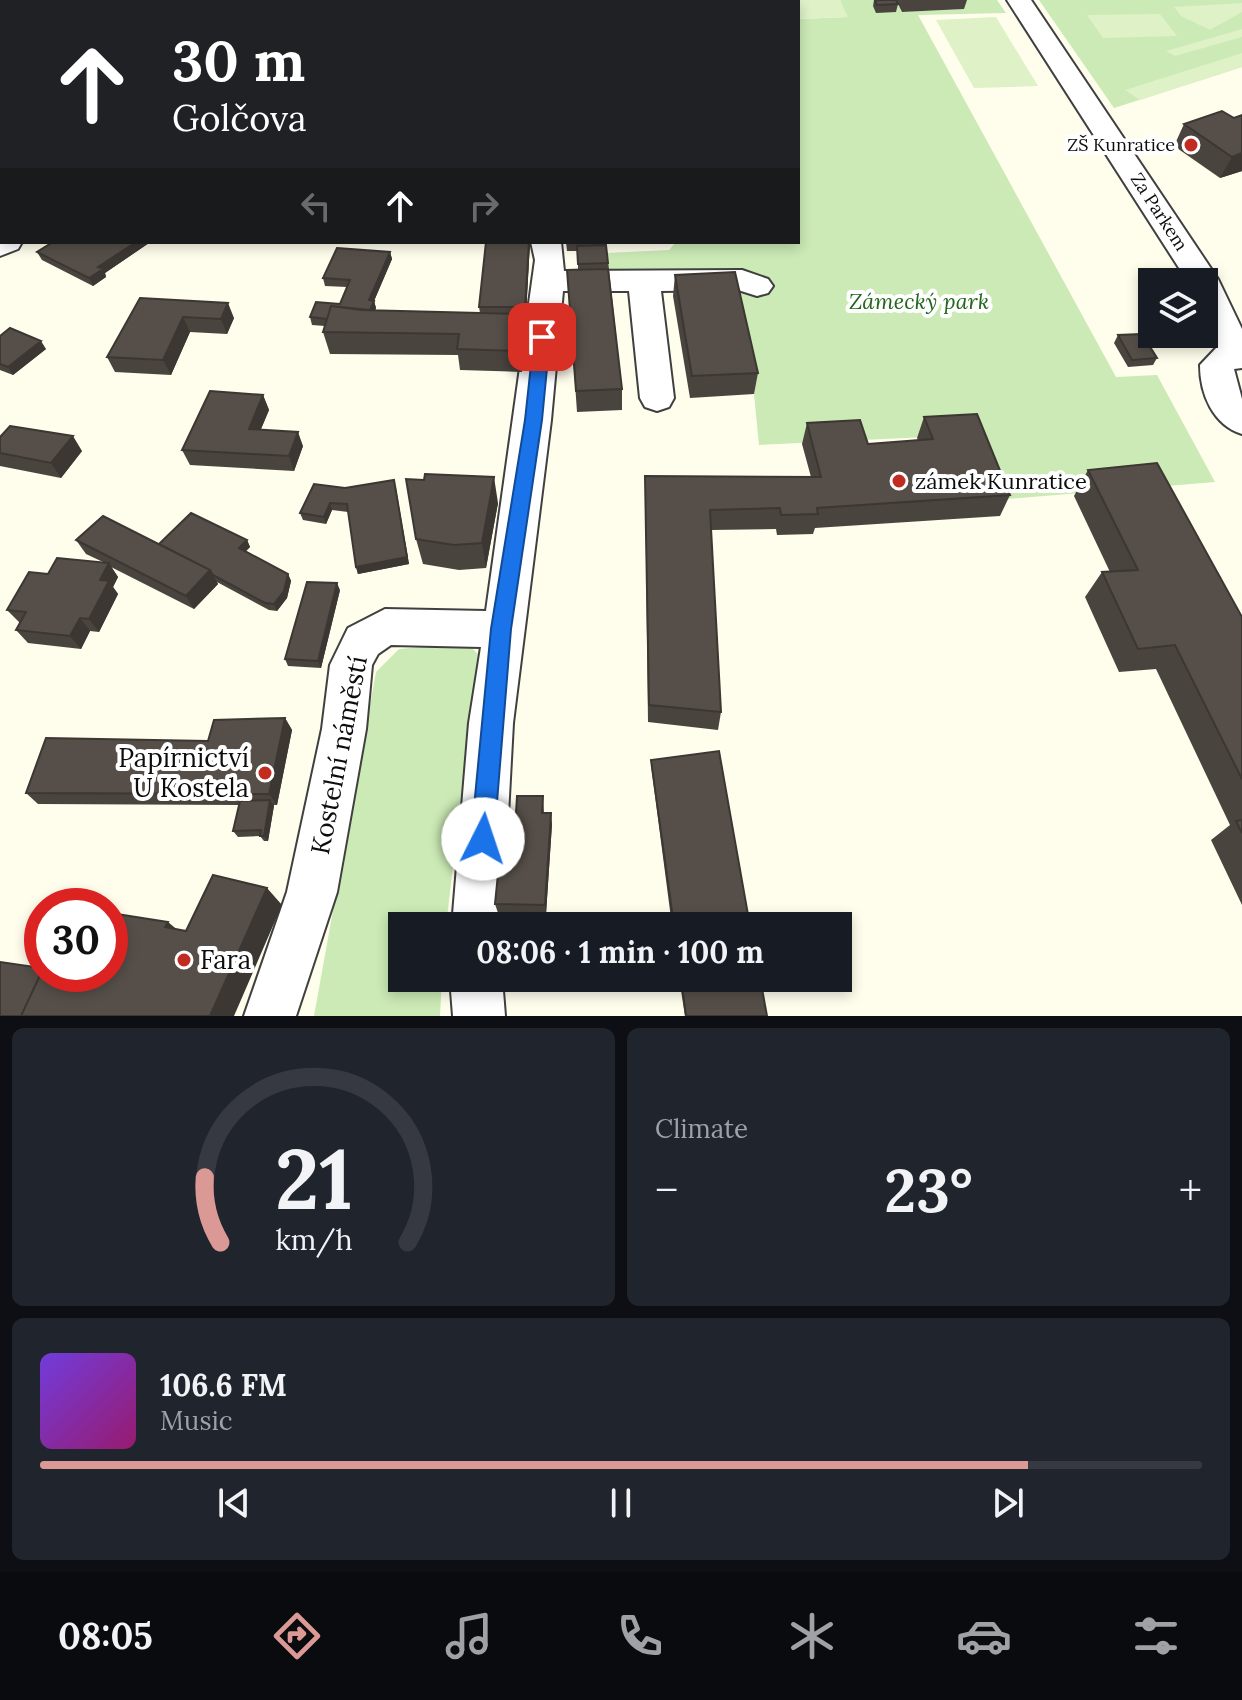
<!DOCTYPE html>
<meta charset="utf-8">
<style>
body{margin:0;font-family:Lora,serif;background:#20242c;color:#f1f3f6;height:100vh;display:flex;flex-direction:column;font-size:30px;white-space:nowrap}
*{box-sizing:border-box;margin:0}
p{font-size:26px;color:#9ea1a6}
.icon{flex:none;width:44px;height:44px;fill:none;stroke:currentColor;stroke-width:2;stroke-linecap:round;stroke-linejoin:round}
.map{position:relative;height:1016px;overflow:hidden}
.panel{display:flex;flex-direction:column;gap:12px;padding:12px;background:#0d0f14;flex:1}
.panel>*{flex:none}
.banner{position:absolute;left:0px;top:0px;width:800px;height:244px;box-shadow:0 4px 12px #0003;background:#202124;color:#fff;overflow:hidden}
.fabs{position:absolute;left:1138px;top:268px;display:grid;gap:16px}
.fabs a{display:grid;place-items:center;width:80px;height:80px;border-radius:0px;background:#171b24;box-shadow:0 4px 12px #0003;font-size:40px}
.speed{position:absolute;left:24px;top:888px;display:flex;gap:16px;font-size:40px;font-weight:700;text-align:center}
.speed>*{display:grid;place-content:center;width:104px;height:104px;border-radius:50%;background:#171b24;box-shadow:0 4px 12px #0003;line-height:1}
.speed .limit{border:12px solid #d22;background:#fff;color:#111}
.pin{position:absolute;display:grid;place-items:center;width:68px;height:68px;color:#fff;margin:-34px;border-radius:16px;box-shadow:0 4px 12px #0006}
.me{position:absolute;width:88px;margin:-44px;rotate:4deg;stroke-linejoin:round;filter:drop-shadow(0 0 6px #0008)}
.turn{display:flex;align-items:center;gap:28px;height:168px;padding:0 40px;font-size:36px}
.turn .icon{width:104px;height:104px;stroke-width:2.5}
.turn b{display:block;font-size:56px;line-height:68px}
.lanes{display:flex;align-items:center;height:76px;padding:0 40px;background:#0003;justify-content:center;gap:40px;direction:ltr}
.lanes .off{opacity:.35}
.big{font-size:60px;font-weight:800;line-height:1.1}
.panel .widget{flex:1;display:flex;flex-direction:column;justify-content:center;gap:12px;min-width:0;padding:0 28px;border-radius:12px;background:#20242c}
.panel .dial{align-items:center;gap:0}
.dial svg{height:208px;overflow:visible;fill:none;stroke:#363941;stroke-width:7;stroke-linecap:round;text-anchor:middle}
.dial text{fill:#f1f3f6;stroke:none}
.song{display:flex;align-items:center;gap:24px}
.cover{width:96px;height:96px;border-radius:12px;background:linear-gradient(135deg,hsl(260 70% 55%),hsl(320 70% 35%))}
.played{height:8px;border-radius:4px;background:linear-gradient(90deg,#db9996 85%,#363941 85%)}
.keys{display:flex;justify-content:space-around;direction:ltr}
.heat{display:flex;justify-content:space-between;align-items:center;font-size:44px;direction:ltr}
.panel .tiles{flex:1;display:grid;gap:12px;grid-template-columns:1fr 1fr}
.widget:last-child{grid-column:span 2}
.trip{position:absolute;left:388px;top:912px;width:464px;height:80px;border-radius:0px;background:#171b24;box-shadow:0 4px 12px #0003;font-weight:800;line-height:80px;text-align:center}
.dock{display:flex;height:128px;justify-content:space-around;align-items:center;background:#090b0e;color:#9ea1a6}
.dock .icon{width:56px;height:56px}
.dock .active{color:#db9996}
.dock b{font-size:36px;color:#f1f3f6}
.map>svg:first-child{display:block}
</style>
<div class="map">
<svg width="1242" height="1016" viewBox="0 0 1242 1016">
<rect width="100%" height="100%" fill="#fffdec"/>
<path fill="#cbeab5" d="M502,0H786V2H504Z
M840,0H896L902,12L963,9L959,0H997L1006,13L918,15L1116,377L1157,375L1215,482L994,500L968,435L759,445L754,394L732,293L608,271L606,253L669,250L676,242H798V19L847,17Z
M1039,0H1242V67L1114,108Z
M456,644L471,647L478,654L446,926H402V978H442L440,1016H314L376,672L399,649Z"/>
<path fill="#def1c7" d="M786,0H840L848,17L798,19V2Z
M1242,3V12L1210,30L1181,16L1174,7Z
M1160,14L1177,36L1103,38L1087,15Z
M996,17L1038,86L974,88L936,20Z
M1242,29V37L1175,56L1166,51Z
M1242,53V67L1140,100L1125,90Z"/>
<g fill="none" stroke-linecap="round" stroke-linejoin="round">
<g stroke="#404040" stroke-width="4">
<path id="minor" d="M57,0H83L55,2Z
M375,0H401L373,2Z
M446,0H470L472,2H448Z
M1007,0H1031L1218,279L1242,329V368L1234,369L1242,399V434C1213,425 1200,394 1200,365L1218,346L1204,318V282H1188Z
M0,234L2,242H22L18,249L0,256Z
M531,242H561L564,271L742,270L768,279L773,286L768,293L757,296L738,290L661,291L674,398L669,407L657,411L645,407L640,398L629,291H563L551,420L513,723L502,926H452L469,723L481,647L391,645L378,654L372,665L366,729L337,892L296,1016H244L287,892L322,729L330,665L348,628L385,609L486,611L535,260Z
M450,978H502L505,1016H453Z"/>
</g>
<use href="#minor" fill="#fff" fill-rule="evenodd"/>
</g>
<path fill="#4a443f" d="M874,0H967L964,9L902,12L898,4L896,12L876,13L873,6Z
M1222,111L1242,171L1220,178L1174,146L1184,124Z
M486,242H530L526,315H523L525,335L522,372L460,370L458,355L330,354L323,332L325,326L312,325L310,317L340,304L347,287L325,286L323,278L390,252L392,259L374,301L376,308L375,311L480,313L479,307Z
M566,242H606L622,389V410L577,412L567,270H578V251H567Z
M149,243L105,273L106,277L93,286L42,260L37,252Z
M675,275L758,373L754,394L690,398L673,296Z
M140,298L234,318L227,334L190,332L171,375L115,372L107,357Z
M1118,335L1157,358L1153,365L1128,367L1114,343Z
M0,336L46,349L13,375L0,370Z
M263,395L269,410L261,429L303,446L294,471L190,465L182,450Z
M924,417L1010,495L1000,516L815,528L813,534L777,535L776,529L711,530L721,712L718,730L648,722L645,476L811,477L802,444L807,423L868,444L918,440L917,438Z
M0,437L82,451L61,478L0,466Z
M1088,470L1242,617V905L1211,840L1230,825L1156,669L1119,672L1085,597L1102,572H1110L1074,496Z
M345,488H396L409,564L358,574L356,567L348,512L332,510L326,524L303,520L300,513Z
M498,503L486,568L459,570L423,564L416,539Z
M76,540L159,544L247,540L250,547L246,551L288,574L291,581L287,598L277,611L269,610L217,582L218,584L194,609L111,567L118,577L113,587L118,594L99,632L90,631L81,649L28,643L16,630L20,623L7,610L48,574L103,562L86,554Z
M340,590L321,668L288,666L285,659Z
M285,718L292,730L277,805H274L268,841H264L260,836L238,837L233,831L239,805L38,804L26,793Z
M651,760L750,926H672L651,765Z
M543,796L544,813L552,824L546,914L498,913L495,904L516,813Z
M679,978H760L767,1016H685Z"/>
<path fill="#3c3733" d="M1242,153V171L1220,178L1232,157Z
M136,242H149V243L105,273L106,277L93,286L89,278L98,267Z
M529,242H530L526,315L525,307Z
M390,252L392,259L371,308L369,300Z
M374,301L376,308L367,330L365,323Z
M228,303L234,318L227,334L221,319Z
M522,314L525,335L522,372L519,351Z
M183,317L190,332L171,375L163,360Z
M41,341L46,349L13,375L8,367Z
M263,395L269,410L255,443L249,429Z
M298,432L303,446L294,471L289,456Z
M73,436L82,451L61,478L51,463Z
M494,477L498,503L486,568L482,543Z
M394,480L409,564L358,574L356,567Z
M330,503L332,510L326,524L324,517Z
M247,540L250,547L242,555L239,548Z
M109,563L118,577L113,587L118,594L99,632L89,619L100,580Z
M210,570L218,584L194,609L186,596Z
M288,574L291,581L287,598L277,611L274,604Z
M337,583L340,590L321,668L318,661Z
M80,618L90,631L81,649L70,636Z
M285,718L292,730L277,805L269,794Z
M270,800L274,806L268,841L264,836Z
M551,813L552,824L546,914L545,905Z
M267,888L282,905L234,1016H210Z
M168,922L187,938L165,927Z"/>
<path fill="#564f49" stroke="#3c3733" stroke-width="2" d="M273,0H322L319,2H270Z
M875,0H896L898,4L877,5Z
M1222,111L1234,118L1242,115V153L1232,157L1184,124Z
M2,165V201L0,202V166Z
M53,242H136L98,267L103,269L89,278L37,252Z
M486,242H529L525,307H479Z
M606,245L608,263L578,264L577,246Z
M337,248L390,252L369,300L374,301L370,310L331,306L327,319L310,317L316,302L340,304L350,280L323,278Z
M608,269L622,389L576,391L567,270Z
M735,272L758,373L692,376L675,275Z
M140,298L228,303L221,319L183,317L163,360L107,357Z
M331,306L361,310L522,314L519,351L457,349L459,334L323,332Z
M10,328L41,341L8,367L0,364V336Z
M1142,334L1157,358L1132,360L1118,335Z
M210,391L263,395L249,429L298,432L289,456L182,450Z
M977,414L1010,495L817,508L818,514L781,515L780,508L710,510L721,712L649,705L645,476L821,477L807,423L860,420L868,444L933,439L924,417Z
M10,426L73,436L51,463L0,453V437Z
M1157,463L1242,617V779L1175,645L1138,649L1102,572L1138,570L1088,470Z
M425,474L494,477L482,543L454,545L416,539L406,479L424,480Z
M394,480L407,557L356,567L347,504L330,503L324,517L300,513L314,484L345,488Z
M191,513L247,540L239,548L288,574L284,591L274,604L265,603L213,575L210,570L159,544Z
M103,516L210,570L186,596L76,540Z
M57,558L109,563L100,580L109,581L89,619L80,618L70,636L16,630L26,612L7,610L29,572L48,574Z
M307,582L337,583L318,661L285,659Z
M285,718L269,794L26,793L46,738L208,741L214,720Z
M719,751L750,926H674L651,760Z
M517,796H543L542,813H551L545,905L495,904L504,814L516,813Z
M270,800L264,836H260L261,830L233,831L240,801Z
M1242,820V833L1236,821Z
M213,875L267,888L210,1016H21L42,971V974H110V913L168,922L165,927L186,931Z
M0,962L42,968V971L21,1016H0Z
M681,978H760L767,1016H686Z"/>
<path fill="#1a73e8" stroke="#114b97" stroke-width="2" d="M542,331L550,337L542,420L511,629L494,839L491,847L483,850L475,847L471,839L491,629L525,420L534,337Z"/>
<g fill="#c12b20" stroke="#fff" stroke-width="3">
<circle cx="1191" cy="145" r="8"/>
<circle cx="899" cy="481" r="8"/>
<circle cx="265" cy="773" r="8"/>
<circle cx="184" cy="960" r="8"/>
</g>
<g text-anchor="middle" stroke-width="8" stroke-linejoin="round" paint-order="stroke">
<g font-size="18" fill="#0d0d0d" stroke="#fff" text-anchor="end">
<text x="1175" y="151">ZŠ Kunratice</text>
</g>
<g font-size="18" fill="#0d0d0d" stroke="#fff">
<text transform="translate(1159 212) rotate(57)" y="6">Za Parkem</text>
</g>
<g font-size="22" font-style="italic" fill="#22661b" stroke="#fff">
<text x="919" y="309">Zámecký park</text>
</g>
<g font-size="22" fill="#0d0d0d" stroke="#fff" text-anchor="start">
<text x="915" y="489">zámek Kunratice</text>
</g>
<g font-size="26" fill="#0d0d0d" stroke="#fff">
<text transform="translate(339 755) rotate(-79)" y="9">Kostelní náměstí</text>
</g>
<g font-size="26" fill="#0d0d0d" stroke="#fff" text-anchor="end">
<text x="249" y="767">Papírnictví<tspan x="249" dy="30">U Kostela</tspan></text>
<text x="200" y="969" text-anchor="start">Fara</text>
</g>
</g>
</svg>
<div class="fabs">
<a><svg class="icon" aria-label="layers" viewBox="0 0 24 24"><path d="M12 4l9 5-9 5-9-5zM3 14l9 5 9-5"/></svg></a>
</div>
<div class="speed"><div class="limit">30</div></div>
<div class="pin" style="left:542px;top:337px;background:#d93025"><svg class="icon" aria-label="arrive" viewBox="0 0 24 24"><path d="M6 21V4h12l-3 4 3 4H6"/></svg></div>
<svg class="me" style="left:483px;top:839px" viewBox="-20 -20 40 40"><circle r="19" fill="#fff"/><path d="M0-13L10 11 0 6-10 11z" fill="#1a73e8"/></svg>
<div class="trip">08:06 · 1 min · 100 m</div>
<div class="banner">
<div class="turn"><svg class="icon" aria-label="ahead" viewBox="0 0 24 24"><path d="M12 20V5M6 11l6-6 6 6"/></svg><div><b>30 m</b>Golčova</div></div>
<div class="lanes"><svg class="icon off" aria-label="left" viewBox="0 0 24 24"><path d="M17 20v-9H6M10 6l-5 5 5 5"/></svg><svg class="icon" aria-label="ahead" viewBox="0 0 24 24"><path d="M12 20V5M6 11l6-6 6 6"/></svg><svg class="icon off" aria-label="right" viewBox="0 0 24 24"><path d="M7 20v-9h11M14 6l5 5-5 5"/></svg></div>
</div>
</div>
<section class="panel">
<div class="tiles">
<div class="widget dial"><svg viewBox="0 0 100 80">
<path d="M14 69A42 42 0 1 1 86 69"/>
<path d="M14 69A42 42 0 0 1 8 44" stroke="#db9996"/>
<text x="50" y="56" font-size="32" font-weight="700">21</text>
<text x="50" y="72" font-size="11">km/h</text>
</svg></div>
<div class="widget"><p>Climate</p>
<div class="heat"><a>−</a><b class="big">23°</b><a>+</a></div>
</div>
<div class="widget">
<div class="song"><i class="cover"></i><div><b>106.6 FM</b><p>Music</p></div></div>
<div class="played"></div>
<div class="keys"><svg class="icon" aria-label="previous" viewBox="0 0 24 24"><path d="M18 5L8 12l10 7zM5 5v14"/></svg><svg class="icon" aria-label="pause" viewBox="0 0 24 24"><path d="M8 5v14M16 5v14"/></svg><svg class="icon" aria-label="next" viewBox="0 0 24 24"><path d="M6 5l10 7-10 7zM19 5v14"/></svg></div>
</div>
</div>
</section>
<nav class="dock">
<b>08:05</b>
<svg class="icon active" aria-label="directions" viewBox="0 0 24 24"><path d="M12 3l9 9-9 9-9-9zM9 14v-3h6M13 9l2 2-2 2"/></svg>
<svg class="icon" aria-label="music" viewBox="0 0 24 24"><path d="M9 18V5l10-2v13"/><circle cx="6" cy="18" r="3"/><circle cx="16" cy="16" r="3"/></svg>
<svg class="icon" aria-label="phone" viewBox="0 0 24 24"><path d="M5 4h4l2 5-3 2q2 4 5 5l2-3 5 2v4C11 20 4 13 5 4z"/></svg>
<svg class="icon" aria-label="climate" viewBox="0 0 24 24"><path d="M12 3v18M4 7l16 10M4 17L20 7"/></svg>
<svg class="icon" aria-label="car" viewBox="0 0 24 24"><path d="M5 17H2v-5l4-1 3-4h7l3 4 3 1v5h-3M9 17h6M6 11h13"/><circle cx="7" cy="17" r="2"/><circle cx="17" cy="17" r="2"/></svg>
<svg class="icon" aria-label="filters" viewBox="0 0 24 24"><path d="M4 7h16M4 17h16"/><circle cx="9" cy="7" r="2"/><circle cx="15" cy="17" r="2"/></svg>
</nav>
